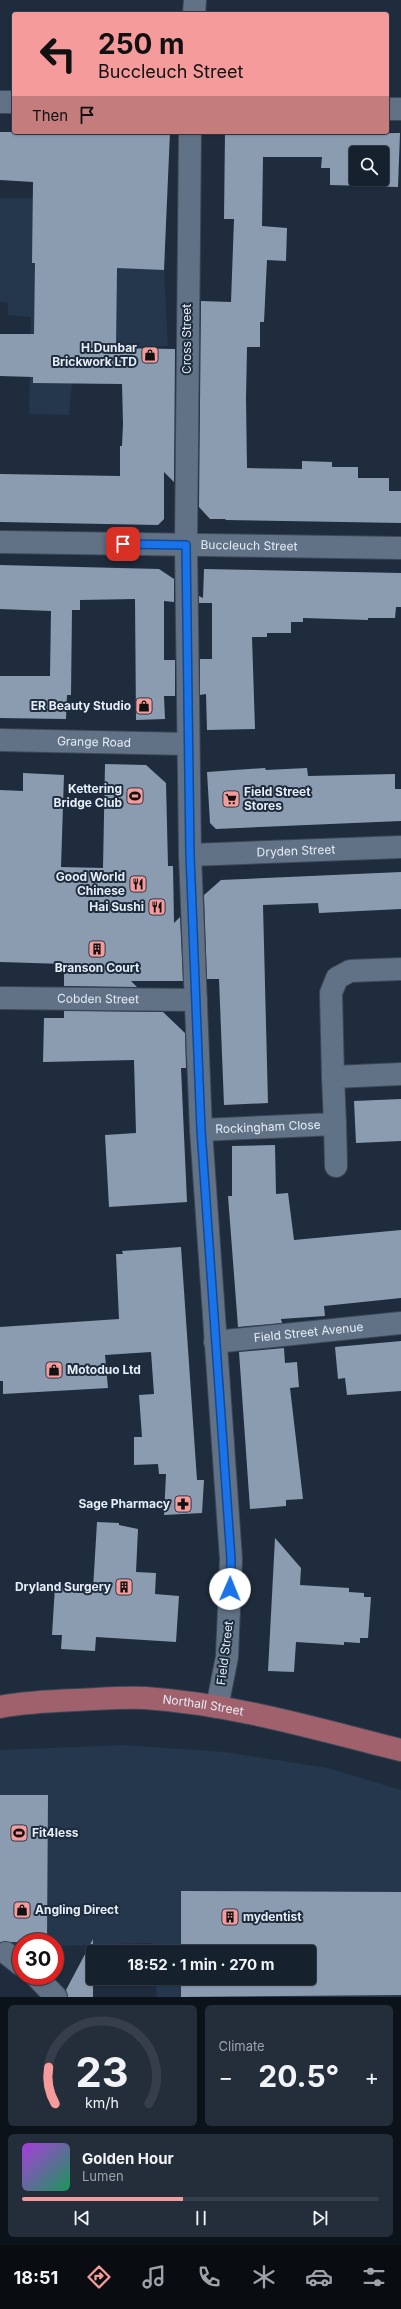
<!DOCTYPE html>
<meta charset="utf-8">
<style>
body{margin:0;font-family:Inter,sans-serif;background:#232e3a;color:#f1f3f6;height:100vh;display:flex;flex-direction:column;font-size:15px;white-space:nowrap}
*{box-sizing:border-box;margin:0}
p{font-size:13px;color:#9ea3aa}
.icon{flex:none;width:22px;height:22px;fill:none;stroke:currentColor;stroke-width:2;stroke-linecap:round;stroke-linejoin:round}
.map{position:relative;height:1997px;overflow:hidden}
.drawer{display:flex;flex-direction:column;gap:8px;padding:8px;background:#0c1219;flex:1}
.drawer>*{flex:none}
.banner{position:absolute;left:12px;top:12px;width:377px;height:122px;border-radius:4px;box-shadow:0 1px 3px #0004,0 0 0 1px #353e4a;background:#f59b9b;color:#111;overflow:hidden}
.tools{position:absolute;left:349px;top:146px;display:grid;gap:8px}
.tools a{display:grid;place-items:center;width:40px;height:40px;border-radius:4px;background:#16212e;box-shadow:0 1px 3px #0004,0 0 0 1px #353e4a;font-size:20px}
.speed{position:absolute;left:12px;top:1933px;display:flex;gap:8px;font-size:20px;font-weight:700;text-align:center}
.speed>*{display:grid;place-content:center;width:52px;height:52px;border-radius:50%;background:#16212e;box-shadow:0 1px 3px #0004,0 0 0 1px #353e4a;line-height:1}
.speed .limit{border:6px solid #d22;background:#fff;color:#111}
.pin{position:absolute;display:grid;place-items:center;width:34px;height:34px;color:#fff;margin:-17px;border-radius:8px;box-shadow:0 2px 6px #0006}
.me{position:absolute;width:44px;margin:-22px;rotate:1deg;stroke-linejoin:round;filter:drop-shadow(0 0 3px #0008)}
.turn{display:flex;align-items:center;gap:14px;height:84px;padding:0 20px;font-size:18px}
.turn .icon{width:52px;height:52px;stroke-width:2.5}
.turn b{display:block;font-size:28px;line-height:34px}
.then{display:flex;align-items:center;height:38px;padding:0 20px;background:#0003;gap:8px;font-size:15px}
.big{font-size:30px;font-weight:700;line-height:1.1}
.drawer .tile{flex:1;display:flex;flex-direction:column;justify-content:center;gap:6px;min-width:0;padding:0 14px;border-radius:6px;background:#232e3a}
.drawer .dial{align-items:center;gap:0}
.dial svg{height:104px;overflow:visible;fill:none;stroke:#353e4a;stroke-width:7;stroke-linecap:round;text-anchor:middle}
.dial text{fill:#f1f3f6;stroke:none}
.song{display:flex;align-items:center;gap:12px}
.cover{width:48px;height:48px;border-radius:6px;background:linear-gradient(135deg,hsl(280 70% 55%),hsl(150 70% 35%))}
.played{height:4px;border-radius:2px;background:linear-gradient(90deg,#f59b9b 45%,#353e4a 45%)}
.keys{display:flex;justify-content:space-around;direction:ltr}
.heat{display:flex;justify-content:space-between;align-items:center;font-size:22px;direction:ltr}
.drawer .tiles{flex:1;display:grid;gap:8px;grid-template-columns:1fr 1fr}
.tile:last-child{grid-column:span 2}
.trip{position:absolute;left:86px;top:1945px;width:230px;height:40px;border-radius:4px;background:#16212e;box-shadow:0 1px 3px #0004,0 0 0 1px #353e4a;font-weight:700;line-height:40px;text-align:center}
.tab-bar{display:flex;height:64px;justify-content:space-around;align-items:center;background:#090d12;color:#9ea3aa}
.tab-bar .icon{width:28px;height:28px}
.tab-bar .selected{color:#f59b9b}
.tab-bar b{font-size:18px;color:#f1f3f6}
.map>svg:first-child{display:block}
</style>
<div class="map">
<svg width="401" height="1997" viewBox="0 0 401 1997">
<rect width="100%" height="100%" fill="#1e2c3d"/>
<path fill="#25374c" d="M0,198L115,199L114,220L166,222L164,270L168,346L117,347L116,384L72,383L69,415L29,414L31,317L8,315V303L0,302Z
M123,1745L225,1752L328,1768L401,1790V1997H157L155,1978H309V1952H153L152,1943L55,1946V1942H21V1948L0,1949V1750Z"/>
<path fill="#8b9cb1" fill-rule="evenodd" d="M0,132H170L164,270L117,268L116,348L175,349L174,482L164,472V519L158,525L0,522V474L120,476V446H122L123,424L122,384L33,383V377L0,376V334H34L35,263H32L33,182L0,180Z
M225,132L300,134L400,133L398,187L330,185V168H321L322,157H263L262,226L287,228L286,261L267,260L264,322H260V347H247L246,399L247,468L302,469V461L332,462V467H358V478H389V491H401V523L226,520L225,519H210L199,507L201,301L231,302L234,219H224ZM356,153H382V179H356Z
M0,565L159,569L174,579V602L164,601V660H175V696H164L165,719L136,720L135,599L80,600V610H72L71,695H67L66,719L0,718V676H50L51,611L0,609Z
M204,569L401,573V607H396L395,618H368V620L303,618V622H291V633H267V637H252L255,729L207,730L206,694L200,695V659H212V603H199V596L203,598Z
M105,764L146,765L166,783L168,866H173L174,923L180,917L183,981H131L137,987L64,986V964L0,962V790L23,791V773L64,775L61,867L103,868Z
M265,768L266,770L307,768L308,776L395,774V789H401V821L216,829L210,823L207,772Z
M401,872V909L319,913L318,903L263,905L268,1103L224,1105L219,979H207L204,895L221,880Z
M64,1011L163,1012L185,1033L186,1068H181L187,1202L109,1207L105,1135L136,1133L134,1060L43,1062L44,1018H64Z
M401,1099V1141L356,1143L354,1101Z
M275,1145L276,1194L288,1193L294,1240L401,1230V1298L324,1306L325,1316L281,1319L282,1323L238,1327L228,1196H232V1146Z
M181,1247L197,1480H204L202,1513L164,1515L166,1474H159L158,1464L134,1465V1437H142L139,1395L154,1394L151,1352L105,1355L108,1388L3,1394V1381H0V1327L119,1319L116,1254H123L122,1251Z
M401,1341V1391L347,1395L345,1378L338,1379L335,1347Z
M284,1348L285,1363L297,1362L299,1387L290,1388L303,1499L286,1500V1506L250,1509L239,1352Z
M97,1522L119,1523V1525L138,1529L136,1572L156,1573L155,1594L179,1596L176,1642L96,1637L95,1651L61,1649L62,1635H52L55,1586L93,1589Z
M275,1538L301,1568L300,1585L349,1588V1592L364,1593V1597H371L368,1638H360V1643L344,1642V1645L296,1642L294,1672L268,1671Z
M0,1795H48L47,1942H0Z
M181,1891L401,1892V1995L181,1997V1978H309V1952H181Z
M93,1939V1997H68L66,1990Z"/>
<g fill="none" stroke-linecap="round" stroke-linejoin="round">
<g stroke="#3d4857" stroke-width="24">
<g id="minor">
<path d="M194,14L195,0"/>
<path d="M0,102H14"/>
<path d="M387,109H401"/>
<path d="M190,132L186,545L190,855L201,1130L231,1559L227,1657L217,1707"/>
<path id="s1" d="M0,542L401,548"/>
<path id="s2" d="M0,740L187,744"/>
<path id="s3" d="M190,855L401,847"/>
<path id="s4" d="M0,998L196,1000"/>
<path d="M333,1077L331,993L337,978L350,971L401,969"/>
<path d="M335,1124L336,1166"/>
<path id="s5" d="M201,1130L335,1124L333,1077L401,1074"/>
<path id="s6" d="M215,1342L401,1323"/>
<path d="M6,1953L21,1965"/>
<path d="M36,1976L56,1997"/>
</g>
</g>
<g stroke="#3d4857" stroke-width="24">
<g id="major">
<path id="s7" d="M0,1707C25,1702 50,1701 76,1700C99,1699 122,1697 145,1698C233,1704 317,1729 401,1750"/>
</g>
</g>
<use href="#minor" stroke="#627286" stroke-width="22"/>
<use href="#major" stroke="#a0616d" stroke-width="22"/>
</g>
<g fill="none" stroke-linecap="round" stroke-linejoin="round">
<g stroke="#114b97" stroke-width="10">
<path id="route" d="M123,544L186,545L190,855L201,1130L231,1559L230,1589"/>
</g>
<use href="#route" stroke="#1a73e8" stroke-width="7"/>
</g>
<defs>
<g id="shop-square" transform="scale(0.9)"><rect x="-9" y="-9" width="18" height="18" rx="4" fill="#f59b9b" stroke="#1e2c3d"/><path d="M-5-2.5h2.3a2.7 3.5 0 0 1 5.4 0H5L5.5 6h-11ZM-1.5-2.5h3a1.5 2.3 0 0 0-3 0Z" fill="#111"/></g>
<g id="stadium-square" transform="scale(0.9)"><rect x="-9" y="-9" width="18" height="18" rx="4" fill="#f59b9b" stroke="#1e2c3d"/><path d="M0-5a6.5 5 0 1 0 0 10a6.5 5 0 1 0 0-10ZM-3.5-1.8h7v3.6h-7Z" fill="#111"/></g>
<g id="supermarket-square" transform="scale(0.9)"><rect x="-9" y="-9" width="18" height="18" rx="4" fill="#f59b9b" stroke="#1e2c3d"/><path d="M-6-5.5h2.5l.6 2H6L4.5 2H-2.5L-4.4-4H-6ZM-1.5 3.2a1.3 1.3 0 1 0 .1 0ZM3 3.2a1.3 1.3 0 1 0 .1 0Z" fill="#111"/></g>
<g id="restaurant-square" transform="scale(0.9)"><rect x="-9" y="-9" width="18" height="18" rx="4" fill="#f59b9b" stroke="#1e2c3d"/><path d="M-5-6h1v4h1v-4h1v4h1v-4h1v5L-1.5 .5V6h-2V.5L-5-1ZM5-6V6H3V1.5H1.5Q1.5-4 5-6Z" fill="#111"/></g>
<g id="building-square" transform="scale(0.9)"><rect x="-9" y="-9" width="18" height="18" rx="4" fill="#f59b9b" stroke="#1e2c3d"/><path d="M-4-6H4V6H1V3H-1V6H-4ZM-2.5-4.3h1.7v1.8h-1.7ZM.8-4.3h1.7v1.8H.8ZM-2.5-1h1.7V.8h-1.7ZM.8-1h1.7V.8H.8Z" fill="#111"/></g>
<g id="pharmacy-square" transform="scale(0.9)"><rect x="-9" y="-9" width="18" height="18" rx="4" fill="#f59b9b" stroke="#1e2c3d"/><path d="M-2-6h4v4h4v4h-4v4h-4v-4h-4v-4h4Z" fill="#111"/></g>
</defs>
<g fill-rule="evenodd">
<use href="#shop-square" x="150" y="355"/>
<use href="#shop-square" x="144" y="706"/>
<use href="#stadium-square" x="135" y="796"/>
<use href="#supermarket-square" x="231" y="799"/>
<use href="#restaurant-square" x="138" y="884"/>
<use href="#restaurant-square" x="157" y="907"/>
<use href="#building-square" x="97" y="949"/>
<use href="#shop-square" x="54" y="1370"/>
<use href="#pharmacy-square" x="183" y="1504"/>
<use href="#building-square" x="124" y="1587"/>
<use href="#stadium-square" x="19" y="1833"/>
<use href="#shop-square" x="22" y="1910"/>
<use href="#building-square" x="230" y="1917"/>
</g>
<g text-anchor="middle" stroke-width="4" stroke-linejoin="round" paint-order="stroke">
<g font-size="12" fill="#e4edf8" stroke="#1e2c3d">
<text transform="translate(187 339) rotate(-90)" y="4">Cross Street</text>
<text dy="4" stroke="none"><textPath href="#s1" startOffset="249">Buccleuch Street</textPath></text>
<text dy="4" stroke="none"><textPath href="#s2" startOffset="94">Grange Road</textPath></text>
<text dy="4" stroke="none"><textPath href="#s3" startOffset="106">Dryden Street</textPath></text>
<text dy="4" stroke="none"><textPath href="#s4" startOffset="98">Cobden Street</textPath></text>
<text dy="4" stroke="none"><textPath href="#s5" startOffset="67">Rockingham Close</textPath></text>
<text dy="4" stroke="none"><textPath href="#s6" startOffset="94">Field Street Avenue</textPath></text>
<text transform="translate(225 1653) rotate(-83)" y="4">Field Street</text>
<text dy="4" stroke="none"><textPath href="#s7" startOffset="204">Northall Street</textPath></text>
</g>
<g font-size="12" font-weight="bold" fill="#e4edf8" stroke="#1e2c3d" text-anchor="end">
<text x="137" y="352">H.Dunbar<tspan x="137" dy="14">Brickwork LTD</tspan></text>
<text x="131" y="710">ER Beauty Studio</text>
<text x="122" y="793">Kettering<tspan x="122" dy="14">Bridge Club</tspan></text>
<text x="244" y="796" text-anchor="start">Field Street<tspan x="244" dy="14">Stores</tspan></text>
<text x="125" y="881">Good World<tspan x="125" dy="14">Chinese</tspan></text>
<text x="144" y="911">Hai Sushi</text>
<text x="97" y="972" text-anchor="middle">Branson Court</text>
<text x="67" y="1374" text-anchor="start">Motoduo Ltd</text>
<text x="170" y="1508">Sage Pharmacy</text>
<text x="111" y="1591">Dryland Surgery</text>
<text x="32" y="1837" text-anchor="start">Fit4less</text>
<text x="35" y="1914" text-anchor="start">Angling Direct</text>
<text x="243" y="1921" text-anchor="start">mydentist</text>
</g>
</g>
</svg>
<div class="tools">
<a><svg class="icon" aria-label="search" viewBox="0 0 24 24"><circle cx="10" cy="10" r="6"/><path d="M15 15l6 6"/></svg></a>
</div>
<div class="speed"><div class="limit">30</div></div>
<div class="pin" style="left:123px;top:544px;background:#d93025"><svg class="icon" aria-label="arrive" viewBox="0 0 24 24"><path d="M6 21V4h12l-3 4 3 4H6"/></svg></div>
<svg class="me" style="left:230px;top:1589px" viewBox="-20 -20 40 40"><circle r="19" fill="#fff"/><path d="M0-13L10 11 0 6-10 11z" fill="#1a73e8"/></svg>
<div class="trip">18:52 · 1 min · 270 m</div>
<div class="banner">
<div class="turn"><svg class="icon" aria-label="left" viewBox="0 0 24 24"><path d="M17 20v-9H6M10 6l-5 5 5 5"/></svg><div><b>250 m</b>Buccleuch Street</div></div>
<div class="then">Then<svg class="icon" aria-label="arrive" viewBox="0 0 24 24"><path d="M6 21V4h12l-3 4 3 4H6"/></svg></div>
</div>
</div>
<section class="drawer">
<div class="tiles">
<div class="tile dial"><svg viewBox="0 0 100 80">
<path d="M14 69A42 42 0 1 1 86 69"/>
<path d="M14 69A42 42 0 0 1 9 41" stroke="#f59b9b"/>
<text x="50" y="56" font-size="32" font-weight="700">23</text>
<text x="50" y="72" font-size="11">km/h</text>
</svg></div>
<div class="tile"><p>Climate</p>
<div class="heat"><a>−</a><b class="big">20.5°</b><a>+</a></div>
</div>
<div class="tile">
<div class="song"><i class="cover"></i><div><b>Golden Hour</b><p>Lumen</p></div></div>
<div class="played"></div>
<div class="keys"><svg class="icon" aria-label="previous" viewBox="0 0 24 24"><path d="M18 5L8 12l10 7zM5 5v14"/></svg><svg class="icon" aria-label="pause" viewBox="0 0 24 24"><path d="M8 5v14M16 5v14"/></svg><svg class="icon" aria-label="next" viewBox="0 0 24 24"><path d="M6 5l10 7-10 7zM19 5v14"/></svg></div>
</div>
</div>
</section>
<nav class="tab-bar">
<b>18:51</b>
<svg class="icon selected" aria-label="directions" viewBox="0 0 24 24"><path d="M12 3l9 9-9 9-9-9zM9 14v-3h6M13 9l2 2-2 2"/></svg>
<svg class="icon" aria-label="music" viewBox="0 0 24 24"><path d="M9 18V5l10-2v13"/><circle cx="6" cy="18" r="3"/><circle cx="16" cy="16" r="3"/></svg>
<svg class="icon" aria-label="phone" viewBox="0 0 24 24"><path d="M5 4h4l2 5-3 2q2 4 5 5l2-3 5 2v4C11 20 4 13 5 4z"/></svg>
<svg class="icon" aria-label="climate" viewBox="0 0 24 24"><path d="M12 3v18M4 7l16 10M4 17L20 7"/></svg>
<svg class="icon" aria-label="car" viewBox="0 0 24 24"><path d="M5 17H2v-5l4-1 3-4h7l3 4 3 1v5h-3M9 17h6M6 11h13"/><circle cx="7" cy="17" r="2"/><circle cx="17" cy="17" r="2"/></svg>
<svg class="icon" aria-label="filters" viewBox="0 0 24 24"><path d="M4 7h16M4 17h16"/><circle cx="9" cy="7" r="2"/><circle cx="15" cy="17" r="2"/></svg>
</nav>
